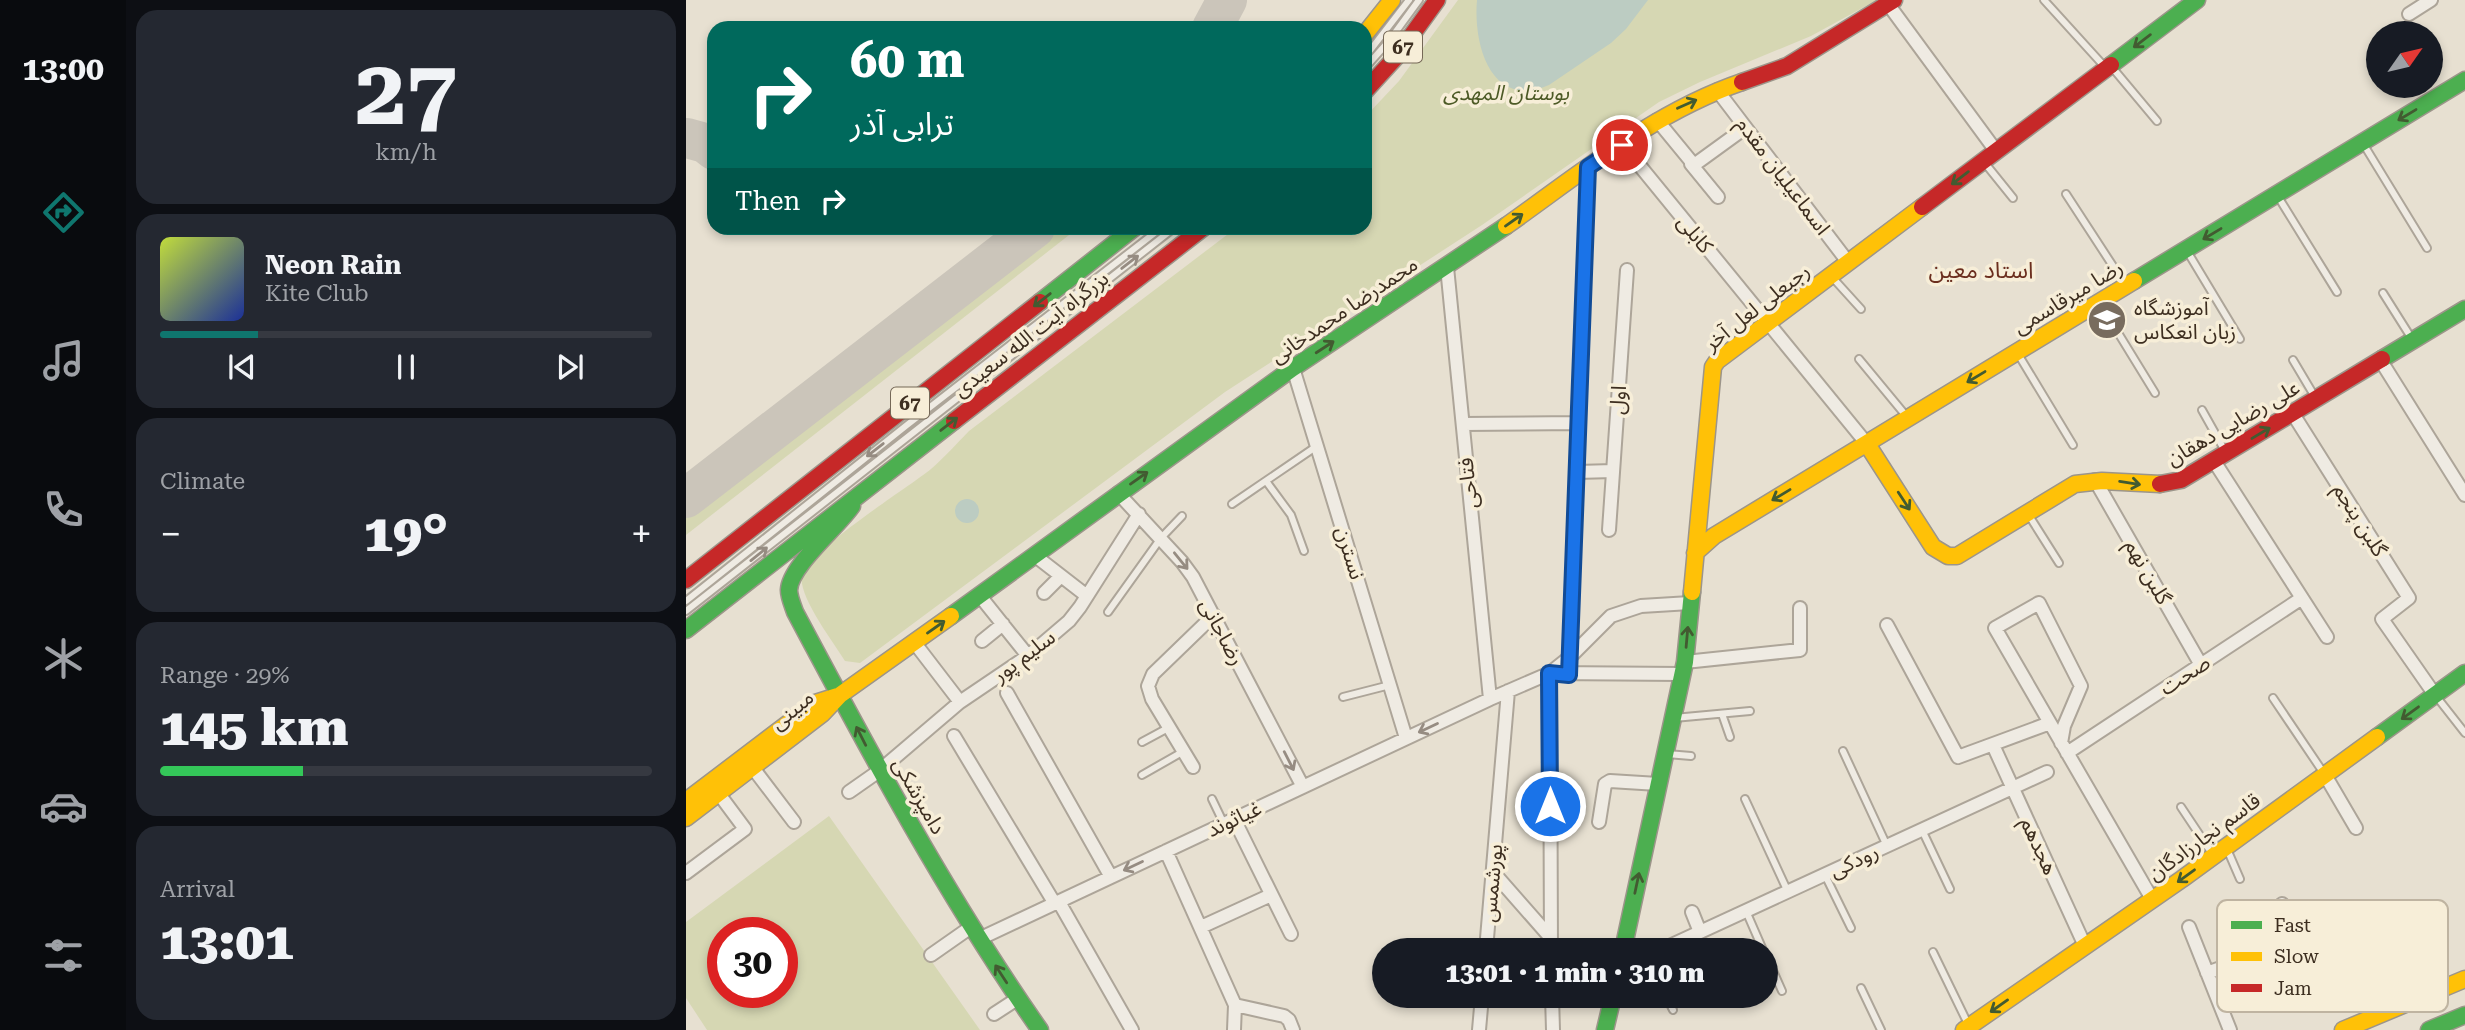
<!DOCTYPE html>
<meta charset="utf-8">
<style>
body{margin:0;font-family:"Roboto Serif","Noto Sans Arabic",serif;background:#242831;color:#f1f3f6;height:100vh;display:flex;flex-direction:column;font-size:26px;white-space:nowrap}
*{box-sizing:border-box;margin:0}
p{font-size:23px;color:#9ea1a6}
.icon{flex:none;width:38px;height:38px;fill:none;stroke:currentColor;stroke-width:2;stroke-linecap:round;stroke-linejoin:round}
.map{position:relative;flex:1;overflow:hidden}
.details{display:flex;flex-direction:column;gap:10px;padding:10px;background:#0d0f14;width:560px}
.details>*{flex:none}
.guide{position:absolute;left:21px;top:21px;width:665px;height:214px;border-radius:21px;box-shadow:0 4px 10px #0003;background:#00695c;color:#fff;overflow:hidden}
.needle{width:46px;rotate:56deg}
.controls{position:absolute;left:1680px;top:21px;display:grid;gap:14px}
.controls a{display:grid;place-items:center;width:77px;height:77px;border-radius:50%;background:#171b24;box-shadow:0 4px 10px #0003;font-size:35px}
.speed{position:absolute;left:21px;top:917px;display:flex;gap:14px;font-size:35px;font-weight:700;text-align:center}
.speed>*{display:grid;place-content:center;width:91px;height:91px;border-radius:50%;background:#171b24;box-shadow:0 4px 10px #0003;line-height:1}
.speed .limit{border:10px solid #d22;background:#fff;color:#111}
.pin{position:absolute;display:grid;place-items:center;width:60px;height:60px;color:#fff;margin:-30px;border:4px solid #fff;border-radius:50%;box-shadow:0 2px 7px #0007}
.me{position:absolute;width:77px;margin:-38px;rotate:0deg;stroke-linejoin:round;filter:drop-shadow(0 0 5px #0008)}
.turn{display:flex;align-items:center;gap:24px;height:147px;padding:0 28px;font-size:32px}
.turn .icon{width:91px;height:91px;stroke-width:2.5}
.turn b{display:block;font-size:49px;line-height:60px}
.then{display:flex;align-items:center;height:66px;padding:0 28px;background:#0003;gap:14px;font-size:26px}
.big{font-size:52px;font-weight:800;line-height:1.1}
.details .tile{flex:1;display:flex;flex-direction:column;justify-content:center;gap:10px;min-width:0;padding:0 24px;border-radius:21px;background:#242831}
.details .dial{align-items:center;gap:0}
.dial b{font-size:91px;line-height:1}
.song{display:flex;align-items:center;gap:21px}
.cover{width:84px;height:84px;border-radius:10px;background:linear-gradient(135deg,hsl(70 70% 55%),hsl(230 70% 35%))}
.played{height:7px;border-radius:4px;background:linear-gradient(90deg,#0f766e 20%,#363941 20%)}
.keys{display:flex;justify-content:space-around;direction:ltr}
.heat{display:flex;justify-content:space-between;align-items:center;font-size:38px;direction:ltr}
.charge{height:10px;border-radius:5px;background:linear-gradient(90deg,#34c759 29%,#363941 0)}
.trip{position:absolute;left:686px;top:938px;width:406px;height:70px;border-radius:35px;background:#171b24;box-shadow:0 4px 10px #0003;font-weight:800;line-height:70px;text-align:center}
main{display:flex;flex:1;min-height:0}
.tab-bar{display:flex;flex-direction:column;width:126px;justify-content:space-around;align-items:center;background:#090b0e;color:#9ea1a6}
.tab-bar .icon{width:49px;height:49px}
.tab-bar .current{color:#0f766e}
.tab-bar b{font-size:32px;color:#f1f3f6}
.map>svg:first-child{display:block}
</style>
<main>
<nav class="tab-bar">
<b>13:00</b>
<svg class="icon current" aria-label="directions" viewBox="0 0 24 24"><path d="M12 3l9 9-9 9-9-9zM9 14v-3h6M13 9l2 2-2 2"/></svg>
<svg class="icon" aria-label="music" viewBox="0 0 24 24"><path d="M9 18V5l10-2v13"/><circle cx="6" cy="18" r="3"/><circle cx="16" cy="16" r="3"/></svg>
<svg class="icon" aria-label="phone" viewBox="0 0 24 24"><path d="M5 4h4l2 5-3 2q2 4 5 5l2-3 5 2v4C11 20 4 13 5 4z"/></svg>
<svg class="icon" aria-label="climate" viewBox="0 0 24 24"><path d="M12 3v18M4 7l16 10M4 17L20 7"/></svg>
<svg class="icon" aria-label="car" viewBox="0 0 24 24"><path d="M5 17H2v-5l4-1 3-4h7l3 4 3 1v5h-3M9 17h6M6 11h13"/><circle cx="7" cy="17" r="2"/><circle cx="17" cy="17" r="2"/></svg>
<svg class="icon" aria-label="filters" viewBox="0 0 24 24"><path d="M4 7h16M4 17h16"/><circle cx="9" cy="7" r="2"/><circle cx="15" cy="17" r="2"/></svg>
</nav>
<section class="details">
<div class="tile dial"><b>27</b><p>km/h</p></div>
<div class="tile">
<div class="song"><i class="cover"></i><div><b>Neon Rain</b><p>Kite Club</p></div></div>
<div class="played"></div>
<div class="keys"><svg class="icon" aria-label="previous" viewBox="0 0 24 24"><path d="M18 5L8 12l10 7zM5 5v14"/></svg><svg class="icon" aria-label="pause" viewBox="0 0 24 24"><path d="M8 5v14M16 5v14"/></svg><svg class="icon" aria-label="next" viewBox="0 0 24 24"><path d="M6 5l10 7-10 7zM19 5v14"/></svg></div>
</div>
<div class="tile"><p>Climate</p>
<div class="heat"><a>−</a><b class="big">19°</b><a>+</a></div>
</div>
<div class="tile"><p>Range · 29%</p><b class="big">145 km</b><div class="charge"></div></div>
<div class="tile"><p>Arrival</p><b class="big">13:01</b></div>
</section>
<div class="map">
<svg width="1779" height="1030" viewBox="0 0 1779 1030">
<rect width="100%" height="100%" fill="#e7e0d1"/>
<path fill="#d6d7b3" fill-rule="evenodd" d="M772,0H1191L1125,36L1014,82L973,102L796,225L539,392L174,663L159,661C148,643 111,595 116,575C123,550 220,489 245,469C258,458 271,443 283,431L550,228H679V117L713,81Z
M357,228H392L0,535V508Z
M143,816L294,1030H21L0,998V922ZM37,933H96V992H37Z"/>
<path fill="#bcccc2" d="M791,0H962L940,29L925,43L863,85C805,110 787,45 791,0Z
M269 511a12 12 0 1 1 24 0a12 12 0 1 1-24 0Z"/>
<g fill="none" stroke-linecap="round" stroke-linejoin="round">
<path stroke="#cbc5ba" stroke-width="40" d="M526,28L541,0
M1,138L19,143L28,150
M0,498L349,228"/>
<g stroke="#ada599" stroke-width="10">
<path id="lane" d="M1358,0L1418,66
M679,57L723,0
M1425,66L1471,121
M679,68L703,41L733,0
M1678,145L1741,248
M1298,162L1327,198
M1380,194L1438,283
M1591,195L1651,292
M1501,251L1554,339
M1146,277L1175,309
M1697,293L1726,339
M1415,305L1469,393
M1332,354L1387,445
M1173,359L1221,417
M1607,360L1629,397
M1516,410L1539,451
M580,481L605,515L618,551
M546,504L631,446
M1342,514L1373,563
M0,601L221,425L475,228
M0,611L488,228
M422,612L475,538L496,516
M1750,696L1779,733
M657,697L704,685
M1587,698L1639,775
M1036,714L1044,737
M988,718L1064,711
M456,742L482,728
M1157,751L1201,846
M981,754L1005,756
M456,775L498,751
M526,799L538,824
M1059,799L1102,892
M1495,807L1527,855
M1236,830L1264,889
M1541,849L1554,879
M1139,875L1165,928
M1060,911L1077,950
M1247,952L1283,1026
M1080,955L1096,991
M1175,988L1195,1030
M980,996L987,1010"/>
</g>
<g stroke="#ada599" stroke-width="16">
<path id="street" d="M1202,4L1310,151
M1723,14L1745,0
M1031,90L1162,262
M971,120L1008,165L1059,128
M936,144L1181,444
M1005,164L1032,197
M761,267L804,699
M1695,361L1779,495
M607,368L720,738
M1607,414L1723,598L1696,619L1749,695
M777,424L893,423
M1528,461L1641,637
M891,472L927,471
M1409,480L1515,665
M432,493L496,562L507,577L617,787
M923,530L941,270
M352,558L401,596
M358,593L375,576
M294,596L342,656
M1201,625L1272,757L1364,723
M296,641L317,624
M228,642L274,702
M999,662L1114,650V608
M883,675L902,167
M321,693L425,877
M268,736L369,904
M1375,743L1378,726L1395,686L1353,603L1309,628L1466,899
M1307,745L1399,946
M1381,753L1616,598
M507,767L466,699L462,686L467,674L528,615
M67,768L108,822
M1639,775L1670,828
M163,792L193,771L274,702L342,656L383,621L394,607L453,514
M548,819L605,934
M913,822L919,784L924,781L972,784
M480,851L549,1005L548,1030
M807,872L865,938
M0,873L59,829L33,794
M373,902L446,1030
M1596,904L1620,961
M1006,912L1014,932
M515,927L585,895
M1503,927L1544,1030
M293,939L804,699L864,673L884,657L925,616L955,606L1004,603
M800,950L822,691
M865,950L864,673L996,674
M975,950L1361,772
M245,955L285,927
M1521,973L1611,940
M866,996L867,1030
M549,1005L598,1016L603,1020L607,1030
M308,1014L331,999
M793,1030L796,996"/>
</g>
<g stroke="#9c958a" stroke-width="19">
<path id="fast" d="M1425,65L1511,0
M1448,281L1779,80
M354,302L448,228
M1696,359L1779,309
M166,506C151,528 104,566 103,590C103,597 107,606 109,612C185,755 261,897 354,1030
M265,616L607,368L820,226
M0,630L268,421
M1691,737L1779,673
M937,950L999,662L1006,592
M919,1030L927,996
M1743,1030L1779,1015"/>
</g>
<g stroke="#9c958a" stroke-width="19">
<path id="slow" d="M679,34L706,0
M820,226C895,173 968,112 1056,82
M1181,444L1247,547L1262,556H1271L1389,484L1416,481L1474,484
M1009,553L1028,536L1448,281
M1006,592L1027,367L1031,361L1236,207
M0,801L129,703L151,696
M0,818L136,714L154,695L265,616
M1278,1030L1496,879L1691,737
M1657,1030L1779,979"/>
</g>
<g stroke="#9c958a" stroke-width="19">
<path id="jam" d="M1056,82L1101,66L1208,0
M679,91L710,57L751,0
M1236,207L1425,65
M268,421L517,228
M1474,484L1495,480L1696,359
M0,580L354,302"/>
</g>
<use href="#lane" stroke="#efebe3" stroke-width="6"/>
<use href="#street" stroke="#efebe3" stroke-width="12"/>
<use href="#fast" stroke="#4caf50" stroke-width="16"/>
<use href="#slow" stroke="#ffc107" stroke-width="16"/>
<use href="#jam" stroke="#c62828" stroke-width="16"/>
</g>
<defs><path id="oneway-shaft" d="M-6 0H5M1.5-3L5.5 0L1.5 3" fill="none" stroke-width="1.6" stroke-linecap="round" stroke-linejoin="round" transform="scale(1.75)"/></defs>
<g stroke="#425b31">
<use href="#oneway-shaft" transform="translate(1456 41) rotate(143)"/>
<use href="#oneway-shaft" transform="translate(1001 104) rotate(-24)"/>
<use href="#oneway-shaft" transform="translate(1721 115) rotate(149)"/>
<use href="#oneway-shaft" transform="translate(1274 178) rotate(143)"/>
<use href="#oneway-shaft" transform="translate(828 220) rotate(-35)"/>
<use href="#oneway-shaft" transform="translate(1526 234) rotate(149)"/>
<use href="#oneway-shaft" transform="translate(356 300) rotate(142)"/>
<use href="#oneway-shaft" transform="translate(639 347) rotate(-33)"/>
<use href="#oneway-shaft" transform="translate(1290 377) rotate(149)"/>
<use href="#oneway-shaft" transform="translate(263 424) rotate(-38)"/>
<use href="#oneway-shaft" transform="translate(1575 433) rotate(-31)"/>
<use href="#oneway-shaft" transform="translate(453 478) rotate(-35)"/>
<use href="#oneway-shaft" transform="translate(1444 483) rotate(9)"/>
<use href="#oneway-shaft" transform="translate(1095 495) rotate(149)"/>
<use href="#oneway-shaft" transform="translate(1218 501) rotate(57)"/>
<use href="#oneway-shaft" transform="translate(250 627) rotate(-35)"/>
<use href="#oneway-shaft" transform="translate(1001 637) rotate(-85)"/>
<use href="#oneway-shaft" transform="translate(1724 713) rotate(144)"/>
<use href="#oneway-shaft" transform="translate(175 736) rotate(-117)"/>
<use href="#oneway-shaft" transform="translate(1500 876) rotate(144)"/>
<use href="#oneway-shaft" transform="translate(951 883) rotate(-78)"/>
<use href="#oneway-shaft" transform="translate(315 974) rotate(-123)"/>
<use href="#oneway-shaft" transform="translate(1313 1006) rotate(145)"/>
</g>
<g stroke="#968c82">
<use href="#oneway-shaft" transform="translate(444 262) rotate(-38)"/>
<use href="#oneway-shaft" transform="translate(189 450) rotate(142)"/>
<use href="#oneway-shaft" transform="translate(73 554) rotate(-39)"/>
<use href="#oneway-shaft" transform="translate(495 561) rotate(51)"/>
<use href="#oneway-shaft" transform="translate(742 728) rotate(155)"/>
<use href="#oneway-shaft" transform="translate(603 761) rotate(63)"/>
<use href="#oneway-shaft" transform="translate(447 866) rotate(155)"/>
</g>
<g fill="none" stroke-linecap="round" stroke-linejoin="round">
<g stroke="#114b97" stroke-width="18">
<path id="route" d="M864,806L863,673L883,675L902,167L936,145"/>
</g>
<use href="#route" stroke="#1a73e8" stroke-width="12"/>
</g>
<defs>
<g id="school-disc" transform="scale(2.0125)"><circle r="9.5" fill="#786c5e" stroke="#f7eed8"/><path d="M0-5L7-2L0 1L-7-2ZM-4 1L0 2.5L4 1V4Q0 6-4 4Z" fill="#fff"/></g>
</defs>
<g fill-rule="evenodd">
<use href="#school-disc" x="1421" y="320"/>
</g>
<g text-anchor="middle" stroke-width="7" stroke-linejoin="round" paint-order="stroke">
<g fill="#f7eed8" stroke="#756857" stroke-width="2">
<rect x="698" y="31.5" width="38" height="31" rx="5"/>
<rect x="205" y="387.5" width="38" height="31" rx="5"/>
</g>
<g font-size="19" font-weight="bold" fill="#3d2e20">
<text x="717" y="54">67</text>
<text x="224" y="410">67</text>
</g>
<g font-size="21" font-style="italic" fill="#4d5a26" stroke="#f7eed8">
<text x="820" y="100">بوستان المهدی</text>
</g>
<g font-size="21" fill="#3d2e20" stroke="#f7eed8">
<text transform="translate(1097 176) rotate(53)" y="7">اسماعیلیان مقدم</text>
<text transform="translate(1009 234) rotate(51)" y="7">کابلی</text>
<text transform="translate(1382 297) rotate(-31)" y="7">رضا میرقاسمی</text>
<text transform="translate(1071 307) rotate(-38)" y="7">رجبعلی لعل آخر</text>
<text transform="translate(658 310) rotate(-34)" y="7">محمدرضا محمدخانی</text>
<text transform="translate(345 334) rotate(-38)" y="7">بزرگراه آیت الله سعیدی</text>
<text transform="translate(932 400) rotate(-86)" y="7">اول</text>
<text transform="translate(1547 423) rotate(-30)" y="7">علی رضایی دهقان</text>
<text transform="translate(782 483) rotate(-96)" y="7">فتاحی</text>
<text transform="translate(1674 520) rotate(58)" y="7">گلبن پنجم</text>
<text transform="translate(664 553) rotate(73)" y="7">نسترن</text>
<text transform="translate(1462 572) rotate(60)" y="7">گلبن نهم</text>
<text transform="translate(536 632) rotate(62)" y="7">رضاجانی</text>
<text transform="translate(338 656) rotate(-37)" y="7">سلیم پور</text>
<text transform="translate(1499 675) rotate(-33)" y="7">صحت</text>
<text transform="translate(106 710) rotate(-40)" y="7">مبینی</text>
<text transform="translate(233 796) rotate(60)" y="7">دامپزشکی</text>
<text transform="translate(548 819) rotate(-25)" y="7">غیاثوند</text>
<text transform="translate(1518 837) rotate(-36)" y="7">قاسم نجارزادگان</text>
<text transform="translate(1353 846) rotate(65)" y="7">هجدهم</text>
<text transform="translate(1168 861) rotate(-25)" y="7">رودکی</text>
<text transform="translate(806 883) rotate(-85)" y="7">پورشمس</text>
</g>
<g font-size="21" fill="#3d2e20" stroke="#f7eed8" text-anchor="start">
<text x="1448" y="315">آموزشگاه<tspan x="1448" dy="24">زبان انعکاس</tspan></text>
</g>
<g font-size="23" fill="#6b2e1e" stroke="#f7eed8">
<text x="1295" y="278">استاد معین</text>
</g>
</g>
<rect x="1531" y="900" width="231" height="112" rx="10" fill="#f7eed8" stroke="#bfb4a1" stroke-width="2"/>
<rect x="1545" y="921" width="31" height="8" fill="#4caf50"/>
<rect x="1545" y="952" width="31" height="9" fill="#ffc107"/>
<rect x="1545" y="984" width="31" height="8" fill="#c62828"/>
<g font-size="19" fill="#3d2e20">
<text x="1588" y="932">Fast</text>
<text x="1588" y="963">Slow</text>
<text x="1588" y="995">Jam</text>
</g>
</svg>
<div class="controls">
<a><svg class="needle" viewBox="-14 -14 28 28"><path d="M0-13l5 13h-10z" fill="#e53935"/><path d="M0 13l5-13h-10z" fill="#9ea1a6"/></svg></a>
</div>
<div class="speed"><div class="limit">30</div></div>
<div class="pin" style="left:936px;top:145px;background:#d93025"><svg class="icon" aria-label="arrive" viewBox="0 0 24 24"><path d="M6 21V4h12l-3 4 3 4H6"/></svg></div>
<svg class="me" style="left:864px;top:806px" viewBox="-20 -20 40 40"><circle r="17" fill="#1a73e8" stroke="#fff" stroke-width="3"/><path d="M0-11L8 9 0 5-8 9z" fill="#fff"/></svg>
<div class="trip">13:01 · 1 min · 310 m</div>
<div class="guide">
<div class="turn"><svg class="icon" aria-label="right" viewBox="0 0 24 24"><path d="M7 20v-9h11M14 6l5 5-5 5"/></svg><div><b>60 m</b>ترابی آذر</div></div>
<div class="then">Then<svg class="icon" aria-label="right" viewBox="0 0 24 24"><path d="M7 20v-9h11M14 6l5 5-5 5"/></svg></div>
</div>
</div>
</main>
